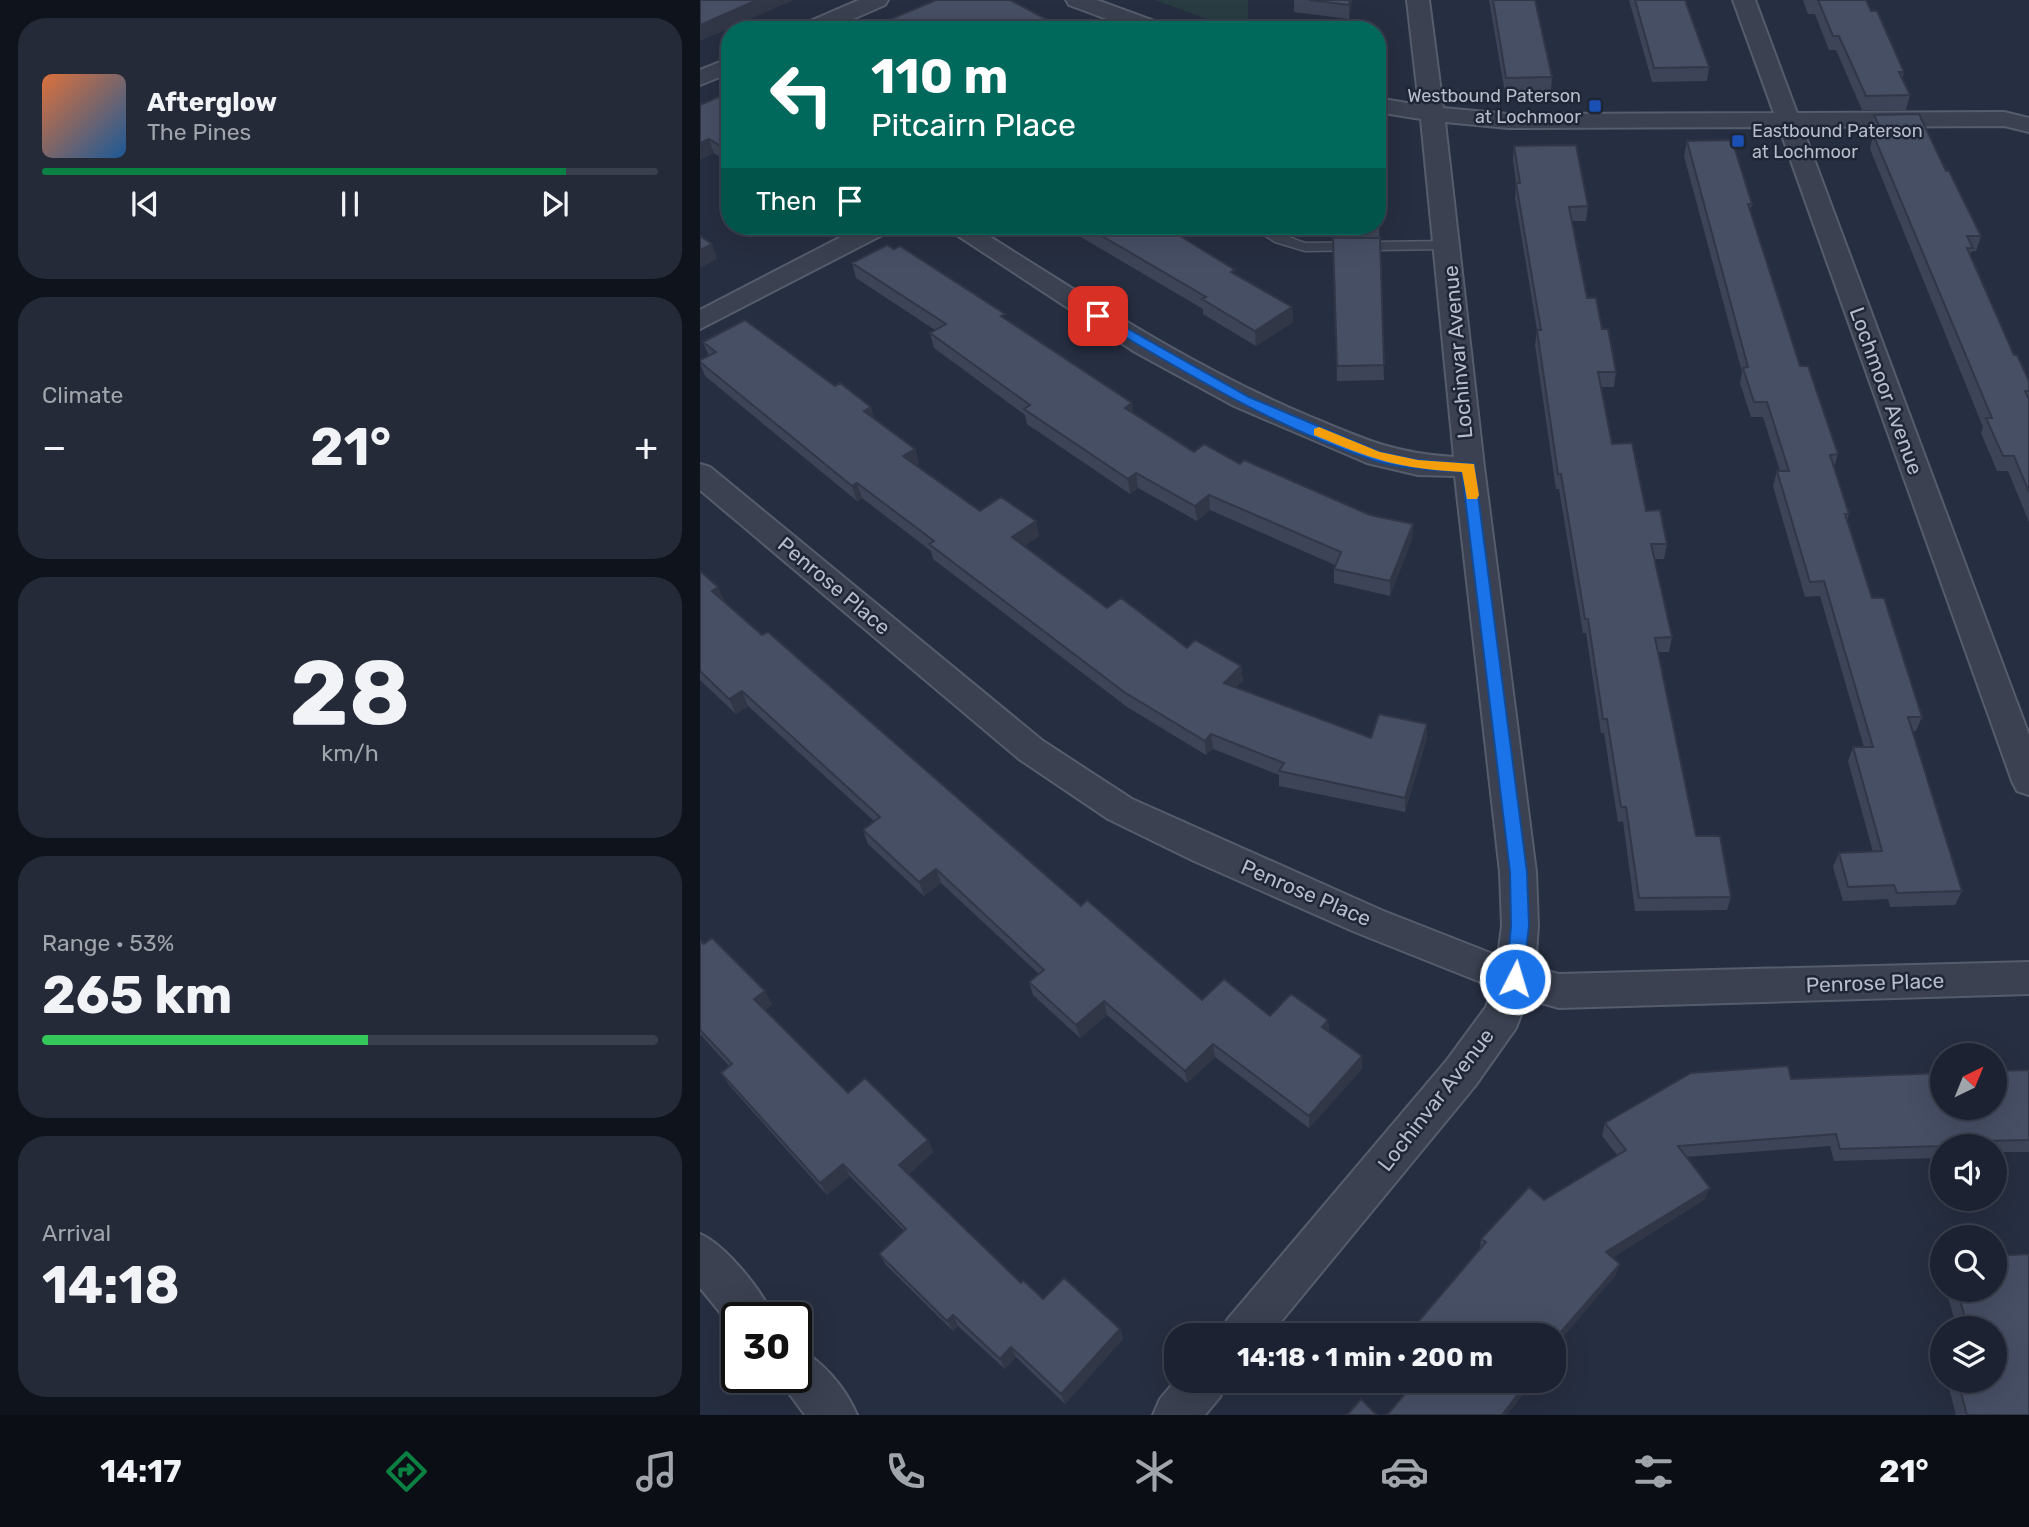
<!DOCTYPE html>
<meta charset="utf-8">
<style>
body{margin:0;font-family:Rubik,sans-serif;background:#252a39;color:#f1f3f6;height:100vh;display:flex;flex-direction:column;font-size:26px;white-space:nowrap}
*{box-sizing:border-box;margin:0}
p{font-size:23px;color:#a0a4ab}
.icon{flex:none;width:38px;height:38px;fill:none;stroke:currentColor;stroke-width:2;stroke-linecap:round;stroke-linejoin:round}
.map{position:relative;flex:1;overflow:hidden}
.sheet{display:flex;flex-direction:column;gap:18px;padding:18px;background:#0f131b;width:700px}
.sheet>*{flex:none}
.hud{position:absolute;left:21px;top:21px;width:665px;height:214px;border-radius:28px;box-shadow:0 7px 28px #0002,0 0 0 2px #3a3f4d;background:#00695c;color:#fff;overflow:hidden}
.needle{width:46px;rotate:43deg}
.buttons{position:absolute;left:1230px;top:1043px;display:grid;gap:14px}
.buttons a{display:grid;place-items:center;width:77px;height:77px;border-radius:50%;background:#1c2231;box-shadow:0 7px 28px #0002,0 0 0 2px #3a3f4d;font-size:35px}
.speed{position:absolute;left:21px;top:1302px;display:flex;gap:14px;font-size:35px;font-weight:700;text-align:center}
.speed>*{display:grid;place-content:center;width:91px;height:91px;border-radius:50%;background:#1c2231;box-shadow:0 7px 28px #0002,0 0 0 2px #3a3f4d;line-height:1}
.speed .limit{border:4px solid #111;border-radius:10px;background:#fff;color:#111}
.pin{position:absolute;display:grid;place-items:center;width:60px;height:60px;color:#fff;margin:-30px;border-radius:14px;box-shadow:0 4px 10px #0006}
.me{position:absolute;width:77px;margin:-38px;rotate:5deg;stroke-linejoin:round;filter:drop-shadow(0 0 5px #0008)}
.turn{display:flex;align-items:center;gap:24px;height:147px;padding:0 35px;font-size:32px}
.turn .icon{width:91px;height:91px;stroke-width:2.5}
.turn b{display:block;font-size:49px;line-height:60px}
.then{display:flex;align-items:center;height:66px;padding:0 35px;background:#0003;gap:14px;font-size:26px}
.big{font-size:52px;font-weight:700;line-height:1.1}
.sheet .card{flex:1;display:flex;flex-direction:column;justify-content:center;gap:10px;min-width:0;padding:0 24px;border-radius:28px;background:#252a39}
.sheet .dial{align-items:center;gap:0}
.dial b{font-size:91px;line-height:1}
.song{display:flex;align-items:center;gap:21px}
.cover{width:84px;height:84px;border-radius:10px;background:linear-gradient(135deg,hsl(20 70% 55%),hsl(210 70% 35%))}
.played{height:7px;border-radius:4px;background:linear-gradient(90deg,#0b8043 85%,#3a3f4d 85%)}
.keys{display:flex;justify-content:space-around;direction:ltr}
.heat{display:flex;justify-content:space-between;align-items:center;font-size:38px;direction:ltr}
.charge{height:10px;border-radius:5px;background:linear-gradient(90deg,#34c759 53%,#3a3f4d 0)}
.trip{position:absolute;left:464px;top:1323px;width:402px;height:70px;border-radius:28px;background:#1c2231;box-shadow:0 7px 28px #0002,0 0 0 2px #3a3f4d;font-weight:700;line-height:70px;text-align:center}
.menu{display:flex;height:112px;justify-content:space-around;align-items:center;background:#0b0e14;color:#a0a4ab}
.menu .icon{width:49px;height:49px}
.menu .selected{color:#0b8043}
.menu b{font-size:32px;color:#f1f3f6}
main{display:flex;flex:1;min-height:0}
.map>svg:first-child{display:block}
</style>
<main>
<section class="sheet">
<div class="card">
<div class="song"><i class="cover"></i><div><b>Afterglow</b><p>The Pines</p></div></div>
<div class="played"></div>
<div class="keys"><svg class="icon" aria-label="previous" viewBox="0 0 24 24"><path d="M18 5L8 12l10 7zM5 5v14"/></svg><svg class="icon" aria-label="pause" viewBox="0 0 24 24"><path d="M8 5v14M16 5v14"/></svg><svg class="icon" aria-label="next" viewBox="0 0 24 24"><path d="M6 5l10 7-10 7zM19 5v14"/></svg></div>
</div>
<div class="card"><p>Climate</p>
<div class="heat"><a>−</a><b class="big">21°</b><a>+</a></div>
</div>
<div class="card dial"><b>28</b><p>km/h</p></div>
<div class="card"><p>Range · 53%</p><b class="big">265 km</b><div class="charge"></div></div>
<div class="card"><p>Arrival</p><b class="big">14:18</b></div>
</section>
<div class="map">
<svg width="1329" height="1415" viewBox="0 0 1329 1415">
<rect width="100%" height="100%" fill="#262e41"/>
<path fill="#283c42" d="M455,0H548V30H537Z"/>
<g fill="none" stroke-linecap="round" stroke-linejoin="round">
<g stroke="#555c6b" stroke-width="3">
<path id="service" d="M550,226C569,225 587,238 606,243L748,241L754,245L748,249L605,251L575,242Z"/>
</g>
<g stroke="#555c6b" stroke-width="4">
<path id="minor" d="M159,0H188L185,5L128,30H98L101,25Z
M366,0H397L465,25L468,30H436L369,5Z
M707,0H729L743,108L808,114L1074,113L1033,0H1055L1097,113L1304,112L1329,118V132L1304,126L1102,127L1329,735V795L1317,791L1312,781L1079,127L808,128L745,122L784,467L836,872L838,926L835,968L859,974L1329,962V994L859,1008L827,999L816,1028L775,1086L570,1335H520L527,1320L747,1060L786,1007L793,987L655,932L494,861L408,819L319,759L0,490V464L10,467L343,741L432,799L681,910L798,956L802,926L800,872L755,476L718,475L667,463L534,406L435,352L243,226H273C383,295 491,367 611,417C663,439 696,454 754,457L721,119L677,112V98L719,105Z
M30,58V73L0,85V70Z
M162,226H194L190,231L0,329V310Z
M0,1234C26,1245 63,1292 74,1318H37V1333L0,1288Z
M96,1348C122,1359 146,1389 157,1415H105L77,1377H96Z
M476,1380V1381H526L520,1397L505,1415H453L460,1399Z"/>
</g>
<use href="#service" fill="#3b4151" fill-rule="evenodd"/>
<use href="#minor" fill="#3b4151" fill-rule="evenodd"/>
</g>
<path fill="#3d4457" d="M594,0H652L649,19L594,12Z
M789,0H835L852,77L851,91L805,93Z
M929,0H985L1009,67L1007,81L952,82Z
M1103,0H1166L1204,72L1202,79L1210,95L1206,110H1162L1136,50H1129L1115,14H1108Z
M184,22L361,27L393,30H186Z
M30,92V164L14,153L0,160Z
M1174,115L1246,171L1281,236L1276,251H1272L1270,255L1314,355L1329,381V522L1308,471H1297L1281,433L1283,427L1170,149L1173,135L1170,129Z
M987,141L1052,204L1050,210L1100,366L1138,454L1134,467L1149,514L1147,521L1172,598L1222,717L1216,731H1212L1262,891L1255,905L1190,907L1188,899L1143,901L1133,867L1139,853L1173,852L1148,761L1153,747H1164L1120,596L1105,597L1073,486L1077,471H1080L1063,417H1051L1040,383L1042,372L984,156Z
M814,146L888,206L886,221H872L887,298L902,329L916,372L914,387H901L912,444L946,511L967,544L964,559H954L972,637L969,652H958L996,836L1031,897L1027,910L935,911L923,821L918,822L904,733H901L886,633H883L859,489H856L835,345L837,330L815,198L816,183L813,160Z
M677,207L679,224L684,380L637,381L633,228H628V226H677Z
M362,226H464L535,275L592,307L593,322L556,346L503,314V309Z
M152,263L306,319L433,413L494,452L540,464L670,515L713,524L712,539L690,596L634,583V569L635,565L510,510L497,521L438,488L430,494L327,424L325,415L234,348L230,333L235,330L156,278Z
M3,342L135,386L171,407L174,418L215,449L219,464L216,466L280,511L336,521L339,536L324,546L407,608L487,648L541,666L543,681L536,687L671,738L727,724V738L705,812L579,786V775L513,749L506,755L427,707L233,559L231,551L162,498L157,501L5,376L0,363V360L9,356Z
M0,571L25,602L62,635L381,906L502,1000L570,1016L628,1020L629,1032L662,1056V1069L609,1128L515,1057L487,1083L407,1015L380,1038L333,995L329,982L339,974L241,883L224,896L168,844L163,830L174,821L48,706L36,714L0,680Z
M0,940L72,1004L65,1010L148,1093L228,1140L233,1152L209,1174L321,1283L343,1299L420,1329L423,1339L365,1404L316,1357L305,1369L258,1326L253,1331L186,1265L179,1254L204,1231L150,1176L127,1195L29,1085L21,1073L29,1066L0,1034Z
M1329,1070V1152H1295V1146H1242V1154H1239L1237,1158L1134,1161L1130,1146L986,1157L1005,1199L912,1258L916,1275L780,1249L781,1239L917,1155L902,1136L905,1123L1091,1079Z
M1246,1290H1295L1329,1415H1256L1247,1381H1295V1328H1257Z"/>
<path fill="#323747" d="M57,0H94L0,41V25Z
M650,0H652L649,19V5Z
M9,139L14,153L0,160V143Z
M12,244L17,259L0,268V250Z
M592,307L593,322L556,346L555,331Z
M432,403L434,418L425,408Z
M171,407L175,422L164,411Z
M215,449L219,464L207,471L203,456Z
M436,473L438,488L430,494L428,479Z
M157,483L162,498L157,501L152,486Z
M509,495L510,510L497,521L495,506Z
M336,521L339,536L316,552L312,537Z
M713,524L712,539L690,596V581Z
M18,587L25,602L12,591Z
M541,666L543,681L525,697L524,683Z
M42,691L48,706L36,714L29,699Z
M727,724V738L705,812V798Z
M511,734L513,749L506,755L505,741Z
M236,869L241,883L224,896L219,882Z
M65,991L72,1004L61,1012L54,999Z
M404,1001L407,1015L380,1038L376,1025Z
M628,1020L629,1033L622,1027Z
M513,1044L515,1057L487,1083L485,1071Z
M662,1056V1069L609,1128V1116Z
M228,1140L233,1152L205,1177L199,1165Z
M143,1164L150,1176L127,1195L120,1183Z
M1010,1188L1005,1199L903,1264L906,1252Z
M920,1264L916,1275L854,1348V1340Z
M253,1315L258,1326L253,1331L247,1321Z
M420,1329L423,1339L365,1404L361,1394Z
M311,1347L316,1357L305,1369L300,1359Z
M828,1381H834L807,1415H802Z"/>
<path fill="#474f65" stroke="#323747" stroke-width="2" d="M0,0H57L0,25Z
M236,0H310L361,27L369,21L393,30H199L184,22Z
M609,0H650L649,5Z
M793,0H835L852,77L806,78Z
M935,0H985L1009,67L954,68Z
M1118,0H1166L1171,11H1177L1204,72H1199L1210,95L1166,96L1139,36H1133Z
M30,92V152L9,139L0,143V105Z
M1219,114L1246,171H1249L1281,236H1267L1273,248H1267L1314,355H1317L1329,381V391H1325L1329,399V492L1314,456H1303L1286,418H1292L1173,134H1183L1174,115Z
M1032,140L1052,204H1048L1100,366H1108L1138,454L1130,455L1149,514H1145L1172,598H1184L1222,717H1208L1262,891L1197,893L1194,885L1148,887L1139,853L1182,851L1153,747H1173L1124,581L1110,582L1077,471H1089L1067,402H1054L1043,368L1048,367L987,141Z
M876,145L888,206L869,207L887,298H896L902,329H908L916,372H898L912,444L932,443L946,511L960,510L967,544H951L972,637L955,638L996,836H1020L1031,897L939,898L926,807H921L907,719H903L888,619H885L861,474H858L837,330H841L816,183H820L814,146Z
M385,226H464L535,270L531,272L592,307L555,331L502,299L506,297Z
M0,236L12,244L0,250Z
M633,238H680L684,365L637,366Z
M187,245L194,249L200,246L305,314L301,316L432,403L425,408L494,452L504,444L540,464L544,460L670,515L713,524L690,581L634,569L641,552L509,495L495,506L436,473L428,479L324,409L330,405L230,333L246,324L152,263Z
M45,320L135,386L140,383L171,407L164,411L215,449L203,456L280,511L301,497L336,521L312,537L407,608L421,598L487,648L495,640L541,666L524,683L671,738L679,714L727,724L705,798L579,771L584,763L511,734L505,741L424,692L229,544L234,541L157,483L152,486L0,362V360L16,352L3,342Z
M0,571L18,587L12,591L62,635L68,632L381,906L387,900L502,1000L524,979L570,1016L591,994L628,1020L622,1027L662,1056L609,1116L513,1044L485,1071L404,1001L376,1025L329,982L344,970L236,869L219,882L163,830L180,817L42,691L29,699L0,671Z
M12,938L65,991L54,999L148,1093L165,1078L228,1140L199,1165L321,1283L323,1280L343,1299L364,1278L420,1329L361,1394L311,1347L300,1359L253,1315L247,1321L179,1254L206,1229L143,1164L120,1183L21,1073L32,1064L0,1030V940L4,944Z
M1088,1066L1091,1079L1242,1073V1108H1295V1071L1329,1070V1140L1243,1142L1244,1146L1140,1149L1136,1134L978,1146L1010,1188L906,1252L920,1264L854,1340V1335H707L786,1242L781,1239L829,1187L844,1200L926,1150L905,1123L991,1073Z
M1329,1254V1415H1267L1258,1381H1295V1328H1268L1257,1290H1295V1256Z
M716,1381H828L802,1415H687Z
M661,1399L677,1415H647Z"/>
<path fill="#1a73e8" stroke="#114b97" stroke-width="2" d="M398,312L549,397L680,452L718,460L774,464L827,872L829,926L822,984H809L806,979L811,926L810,872L762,472C732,470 702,469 673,460C573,427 483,371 393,318V313Z"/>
<path fill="#f59e0b" d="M619,427L680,452L718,460L774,464L779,495L777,499H767L762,472C700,469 671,459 614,435V429Z"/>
<g fill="#1a4fb4" stroke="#1f2636" stroke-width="2.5">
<rect x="888" y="99" width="14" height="14" rx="3.5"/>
<rect x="1031" y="134" width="14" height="14" rx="3.5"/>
</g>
<g text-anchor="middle" stroke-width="5" stroke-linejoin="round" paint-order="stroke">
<g font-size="18" fill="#b7bccb" stroke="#1f2636" text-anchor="end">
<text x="881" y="102">Westbound Paterson<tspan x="881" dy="21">at Lochmoor</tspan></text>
<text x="1052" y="137" text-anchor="start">Eastbound Paterson<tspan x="1052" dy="21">at Lochmoor</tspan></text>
</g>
<g font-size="21" fill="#b7bccb" stroke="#1f2636">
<text transform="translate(758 352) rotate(-95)" y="7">Lochinvar Avenue</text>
<text transform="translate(1186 391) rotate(70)" y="7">Lochmoor Avenue</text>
<text transform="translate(134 586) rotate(40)" y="7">Penrose Place</text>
<text transform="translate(606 893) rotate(23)" y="7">Penrose Place</text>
<text transform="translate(1175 983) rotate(-2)" y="7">Penrose Place</text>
<text transform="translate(736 1100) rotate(-52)" y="7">Lochinvar Avenue</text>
</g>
</g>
</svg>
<div class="buttons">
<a><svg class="needle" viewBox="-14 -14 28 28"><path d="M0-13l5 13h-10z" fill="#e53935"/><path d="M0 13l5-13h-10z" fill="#a0a4ab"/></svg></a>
<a><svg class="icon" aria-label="sound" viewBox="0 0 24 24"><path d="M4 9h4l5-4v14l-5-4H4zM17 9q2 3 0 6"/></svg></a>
<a><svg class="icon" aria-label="search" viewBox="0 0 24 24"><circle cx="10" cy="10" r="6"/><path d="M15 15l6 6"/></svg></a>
<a><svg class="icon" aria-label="layers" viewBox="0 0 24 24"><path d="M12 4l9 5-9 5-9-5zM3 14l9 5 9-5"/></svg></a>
</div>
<div class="speed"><div class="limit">30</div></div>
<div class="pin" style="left:398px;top:316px;background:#d93025"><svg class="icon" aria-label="arrive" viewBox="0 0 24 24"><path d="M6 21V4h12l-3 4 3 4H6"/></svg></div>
<svg class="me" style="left:815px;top:979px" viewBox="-20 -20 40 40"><circle r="17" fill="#1a73e8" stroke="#fff" stroke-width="3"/><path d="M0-11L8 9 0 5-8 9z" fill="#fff"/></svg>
<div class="trip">14:18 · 1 min · 200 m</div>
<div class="hud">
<div class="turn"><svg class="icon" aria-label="left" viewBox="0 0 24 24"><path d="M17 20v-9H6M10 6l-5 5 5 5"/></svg><div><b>110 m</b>Pitcairn Place</div></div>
<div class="then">Then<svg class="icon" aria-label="arrive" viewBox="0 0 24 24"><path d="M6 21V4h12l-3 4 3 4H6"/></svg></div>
</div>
</div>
</main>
<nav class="menu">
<b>14:17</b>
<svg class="icon selected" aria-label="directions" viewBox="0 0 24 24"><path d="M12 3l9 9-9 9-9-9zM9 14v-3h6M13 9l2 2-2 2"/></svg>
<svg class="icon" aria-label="music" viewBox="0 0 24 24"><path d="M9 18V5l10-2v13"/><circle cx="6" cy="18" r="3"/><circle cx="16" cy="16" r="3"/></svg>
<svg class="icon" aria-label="phone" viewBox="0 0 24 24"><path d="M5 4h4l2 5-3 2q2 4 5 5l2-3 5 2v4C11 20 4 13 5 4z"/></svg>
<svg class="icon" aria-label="climate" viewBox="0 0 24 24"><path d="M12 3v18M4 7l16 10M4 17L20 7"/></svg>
<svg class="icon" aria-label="car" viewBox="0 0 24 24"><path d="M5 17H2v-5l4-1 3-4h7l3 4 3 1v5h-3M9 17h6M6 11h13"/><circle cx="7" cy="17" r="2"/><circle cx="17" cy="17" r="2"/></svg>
<svg class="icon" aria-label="filters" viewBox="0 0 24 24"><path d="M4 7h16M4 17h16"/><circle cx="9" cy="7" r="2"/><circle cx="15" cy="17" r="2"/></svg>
<b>21°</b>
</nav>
